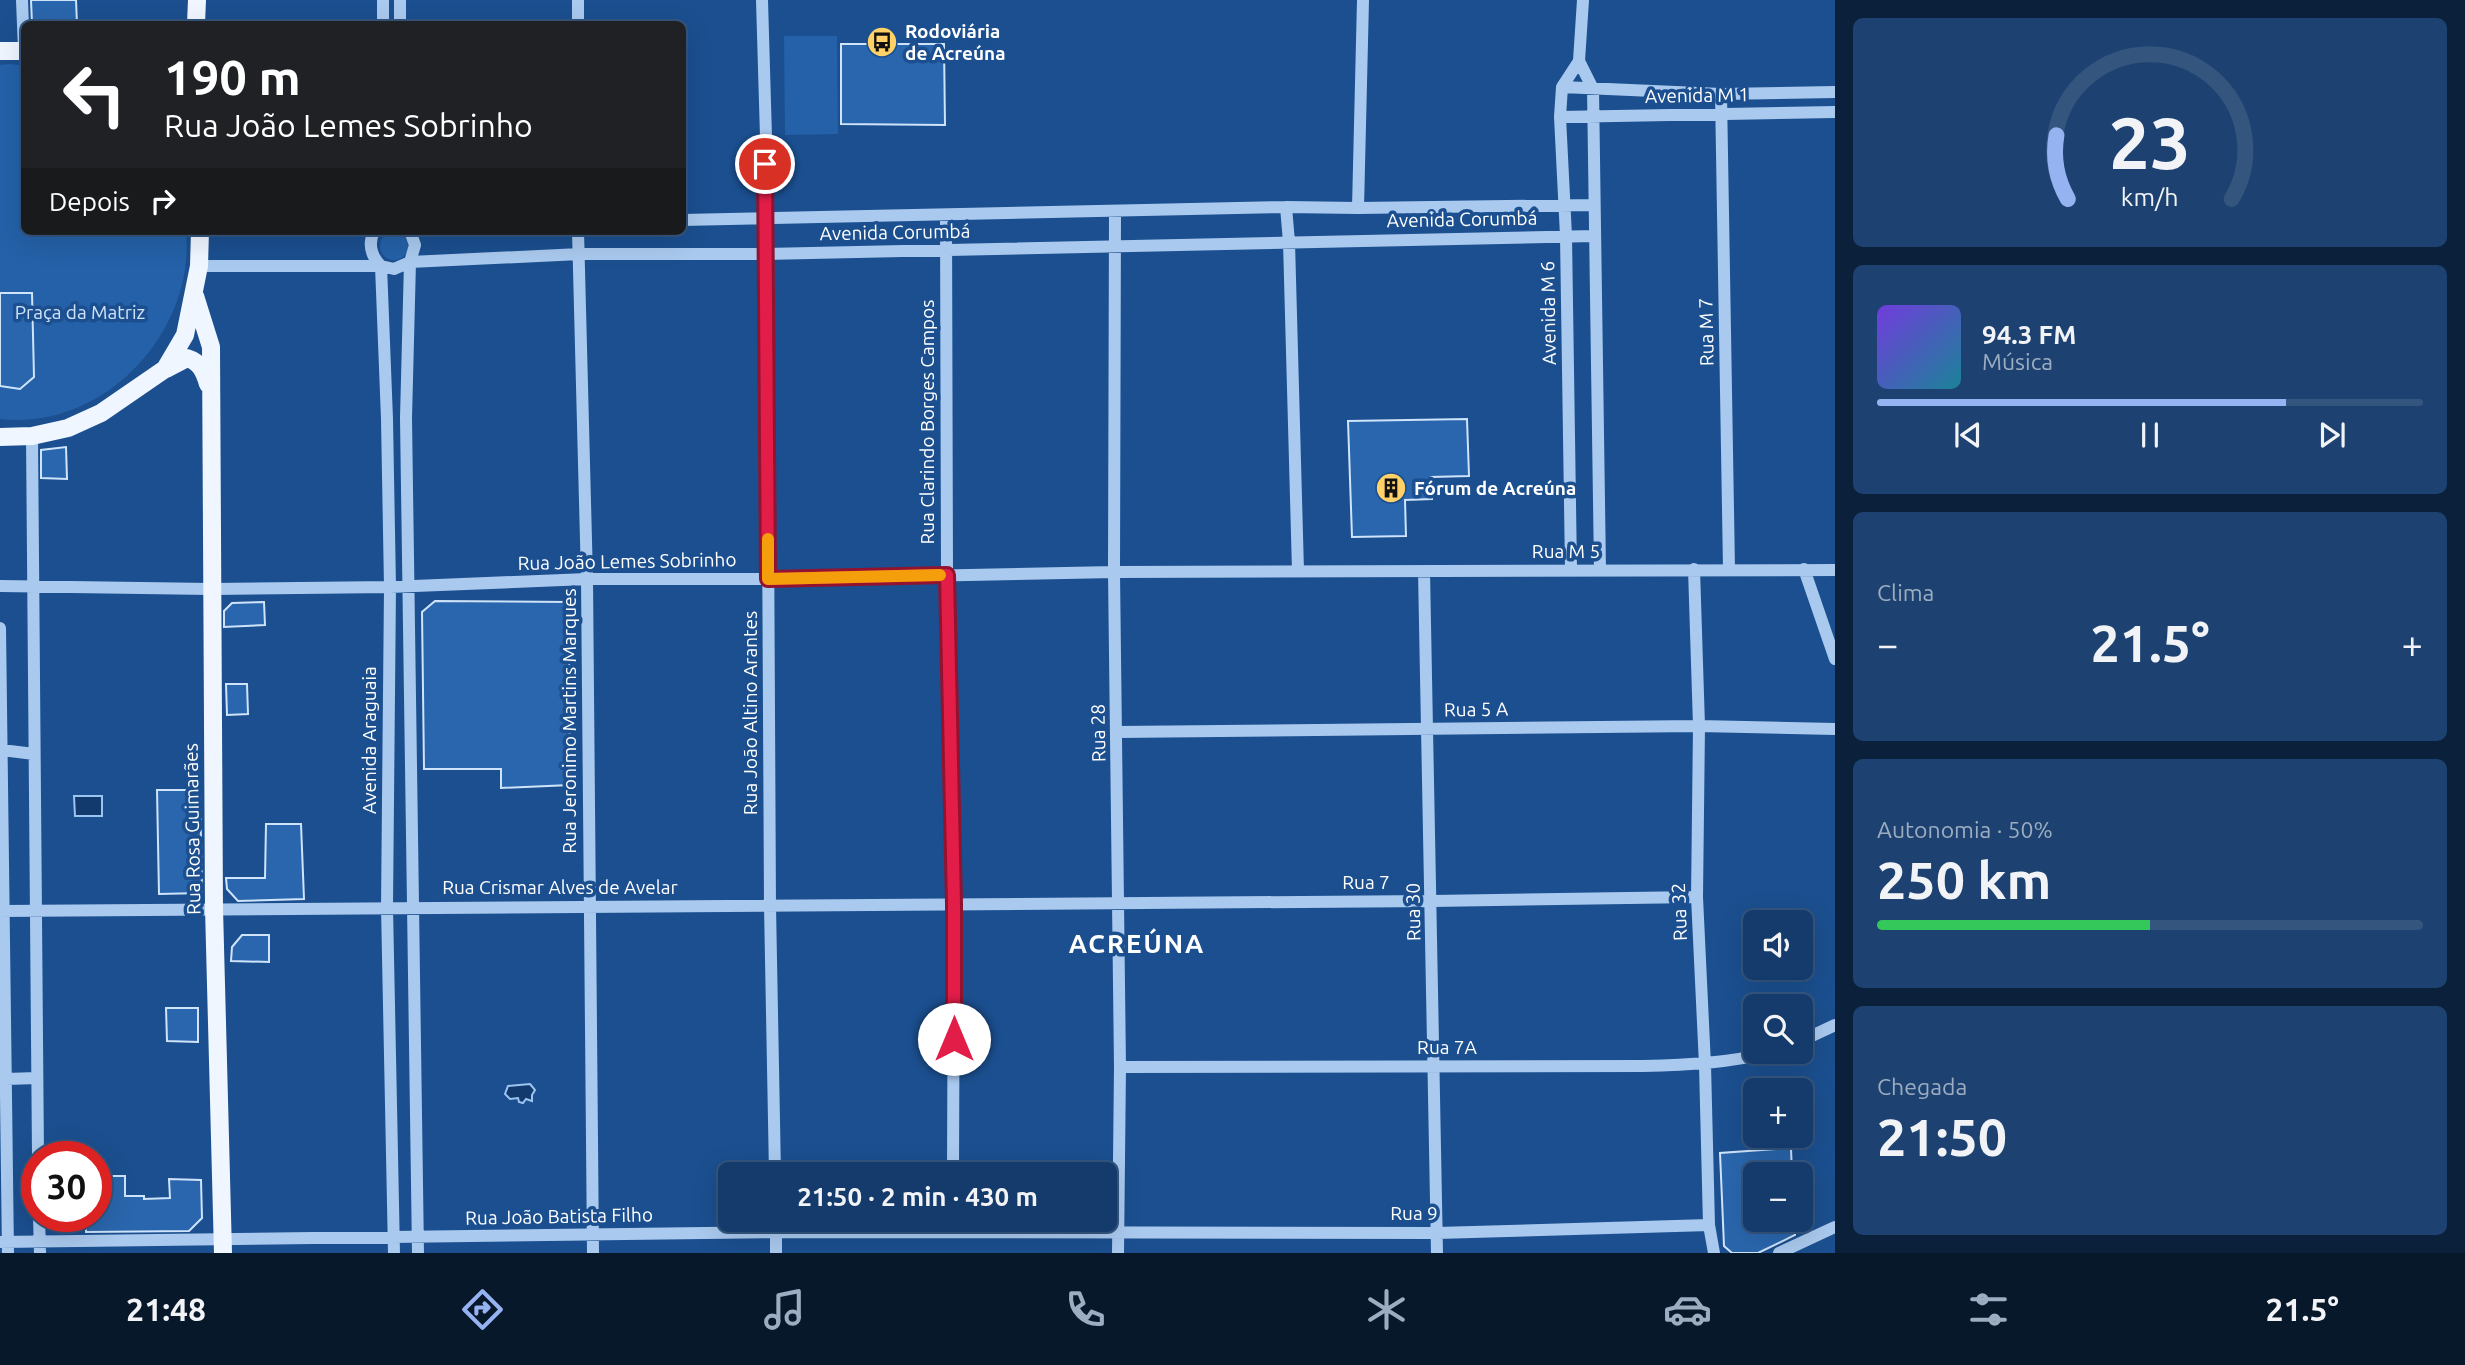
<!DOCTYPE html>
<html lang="pt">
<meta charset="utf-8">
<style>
body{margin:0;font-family:Ubuntu,sans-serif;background:#1d4271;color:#f1f3f6;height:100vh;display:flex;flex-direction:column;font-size:26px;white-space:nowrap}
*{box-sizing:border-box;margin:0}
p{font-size:23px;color:#9dadc1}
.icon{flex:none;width:38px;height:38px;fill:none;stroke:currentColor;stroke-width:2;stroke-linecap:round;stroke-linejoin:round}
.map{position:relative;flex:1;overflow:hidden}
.drawer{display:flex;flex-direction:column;gap:18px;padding:18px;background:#0b203b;width:630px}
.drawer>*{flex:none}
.guide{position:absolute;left:21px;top:21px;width:665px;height:214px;border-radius:10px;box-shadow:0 7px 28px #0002,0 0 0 2px #33557e;background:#202124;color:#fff;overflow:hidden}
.tools{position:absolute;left:1743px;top:910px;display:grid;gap:14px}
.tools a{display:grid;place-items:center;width:70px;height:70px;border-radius:10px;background:#143b6b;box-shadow:0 7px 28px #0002,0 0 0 2px #33557e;font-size:35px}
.speed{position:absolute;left:21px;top:1141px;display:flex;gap:14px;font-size:35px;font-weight:700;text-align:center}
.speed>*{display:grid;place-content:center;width:91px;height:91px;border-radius:50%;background:#143b6b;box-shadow:0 7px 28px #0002,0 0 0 2px #33557e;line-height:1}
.speed .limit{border:10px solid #d22;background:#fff;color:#111}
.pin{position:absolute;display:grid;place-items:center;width:60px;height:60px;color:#fff;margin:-30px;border:4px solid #fff;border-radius:50%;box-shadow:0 2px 7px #0007}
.me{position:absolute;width:77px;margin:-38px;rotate:0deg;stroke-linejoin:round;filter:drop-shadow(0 0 5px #0008)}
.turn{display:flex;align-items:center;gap:24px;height:147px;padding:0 28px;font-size:32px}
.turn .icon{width:91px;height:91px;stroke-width:2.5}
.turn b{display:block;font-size:49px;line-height:60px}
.then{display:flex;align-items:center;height:66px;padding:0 28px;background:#0003;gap:14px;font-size:26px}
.big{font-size:52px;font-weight:700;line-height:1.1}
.drawer .widget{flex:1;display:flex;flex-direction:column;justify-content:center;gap:10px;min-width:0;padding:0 24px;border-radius:10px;background:#1d4271}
.drawer .dial{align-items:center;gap:0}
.dial svg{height:182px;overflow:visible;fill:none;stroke:#33557e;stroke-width:7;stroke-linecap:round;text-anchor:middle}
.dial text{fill:#f1f3f6;stroke:none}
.song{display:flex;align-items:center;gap:21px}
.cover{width:84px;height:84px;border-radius:10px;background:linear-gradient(135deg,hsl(260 70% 55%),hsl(190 70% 35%))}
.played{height:7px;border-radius:4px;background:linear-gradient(90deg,#95b2f1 75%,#33557e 75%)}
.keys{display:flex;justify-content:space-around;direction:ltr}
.heat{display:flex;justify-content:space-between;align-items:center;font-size:38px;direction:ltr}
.charge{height:10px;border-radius:5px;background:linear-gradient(90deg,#34c759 50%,#33557e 0)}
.trip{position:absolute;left:718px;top:1162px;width:399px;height:70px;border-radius:10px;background:#143b6b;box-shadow:0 7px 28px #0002,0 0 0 2px #33557e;font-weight:700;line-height:70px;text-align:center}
.tab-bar{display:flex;height:112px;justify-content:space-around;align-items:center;background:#08182b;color:#9dadc1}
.tab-bar .icon{width:49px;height:49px}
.tab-bar .current{color:#95b2f1}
.tab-bar b{font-size:32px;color:#f1f3f6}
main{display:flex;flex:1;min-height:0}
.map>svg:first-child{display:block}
</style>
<main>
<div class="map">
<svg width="1835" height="1253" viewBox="0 0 1835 1253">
<rect width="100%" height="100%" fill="#1b4f8f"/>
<path fill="#2461a8" d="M784,36H837L838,134L785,135Z
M11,64L24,66V231H186C196,332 104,431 0,419V65Z
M380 246a14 14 0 1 1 28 0a14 14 0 1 1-28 0Z"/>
<path fill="#123a6d" stroke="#9cc4f0" stroke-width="2" d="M74,796H102V816H75Z
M530,1084L535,1090L532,1095V1101L526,1099L523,1103L519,1102L518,1098L510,1099L505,1094L508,1086Z"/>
<path fill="#2a66ad" stroke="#cfe3fa" stroke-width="2" d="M31,0H76L77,24H32Z
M841,44H944L945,125L841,124Z
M0,293H32L34,377L20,389L0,386Z
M1467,419L1469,476L1431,477L1432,499L1405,500L1406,536L1352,537L1348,421Z
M66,447L67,479L41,478V450Z
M435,601L569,602L570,785L501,788V769H424L422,612Z
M264,602L265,625L224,627V611L232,603Z
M226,684H247L248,714L227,715Z
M157,790H200L202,893L159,894Z
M266,824H301L304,899L238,901L227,889L226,878H265Z
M242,935H269V962L231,961L232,947Z
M166,1008H198V1042L167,1041Z
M1791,1148L1792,1174H1755V1220H1794L1795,1235L1758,1253H1732L1724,1246L1720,1153Z
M96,1176H125V1196H144V1199L170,1198L169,1179L201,1180L202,1218L189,1231L86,1232V1216H96Z"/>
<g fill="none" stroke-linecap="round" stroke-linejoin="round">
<path stroke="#a9c9ee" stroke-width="12" d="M22,0L24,51
M383,0V24
M762,0L766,137L770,906L775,1174
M1583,0L1579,61L1593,89L1600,570
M400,24V0
M578,24V0
M1562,87L1721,94L1835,92
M1721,94L1729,569
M1560,117L1835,112
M1286,207L1289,242L1298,571
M1358,208L1363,0
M1115,212L1114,572L1120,1067L1118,1253
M946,215L947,575L954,904L953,1174
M682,220L1286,207L1358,208L1594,205
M374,231C368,244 371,256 381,266L387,419L390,587L387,907L394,1253
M410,231L415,245L410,262L406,418L418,1253
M578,231L587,579L593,1253
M199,266H381L394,269L410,262L580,254H765L1594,236
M32,436L38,1157
M1694,569L1699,726L1697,897L1705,1065L1709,1225L1714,1253
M1804,569L1835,659
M1571,570L1566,236L1560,117L1562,87L1579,61
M1424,571L1437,1253
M0,586L211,589L390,587L587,579H768L1114,572L1835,570
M0,628L8,1253
M1117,732L1699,726L1835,729
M2,750L34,754
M0,911L1432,901L1697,897
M1801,1041L1835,1025
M1120,1067L1643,1066C1687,1065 1729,1063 1772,1052
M6,1079L37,1078
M39,1216L40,1253
M776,1220V1253
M0,1242L776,1232L1437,1233L1709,1225
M1779,1253L1835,1227"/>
<path stroke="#f0f6ff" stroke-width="18" d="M196,24L197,0
M0,51H24
M195,296L211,347L214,908L223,1253
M166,369L187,358C200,362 204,371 208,384
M0,437L32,436L68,428L101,413L165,369L185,335L199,266L200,231"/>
</g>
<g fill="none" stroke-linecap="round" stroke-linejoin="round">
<g stroke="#92132f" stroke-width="18">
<path id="route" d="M765,164L768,579L947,575L954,904V1039"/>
</g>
<use href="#route" stroke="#e11d48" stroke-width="12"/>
<path stroke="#f59e0b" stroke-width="12" d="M768,539V579L940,575"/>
</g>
<defs>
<g id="bus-disc" transform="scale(1.575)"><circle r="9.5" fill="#ffd166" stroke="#1b4f8f"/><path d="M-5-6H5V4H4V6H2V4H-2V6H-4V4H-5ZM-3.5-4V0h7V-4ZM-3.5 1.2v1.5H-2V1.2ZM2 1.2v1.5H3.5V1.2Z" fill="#111"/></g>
<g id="building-disc" transform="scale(1.575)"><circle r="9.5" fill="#ffd166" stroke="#1b4f8f"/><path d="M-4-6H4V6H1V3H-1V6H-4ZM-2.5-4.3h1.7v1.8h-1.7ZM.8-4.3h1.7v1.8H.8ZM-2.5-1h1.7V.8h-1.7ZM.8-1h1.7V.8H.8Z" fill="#111"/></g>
</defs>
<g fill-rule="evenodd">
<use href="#bus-disc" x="882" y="42"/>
<use href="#building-disc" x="1391" y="488"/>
</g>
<g text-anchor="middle" stroke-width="7" stroke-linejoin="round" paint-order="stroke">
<g font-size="19" font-weight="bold" fill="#fff" stroke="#1b4f8f" text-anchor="start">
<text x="905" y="38">Rodoviária<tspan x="905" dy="22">de Acreúna</tspan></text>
<text x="1414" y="495">Fórum de Acreúna</text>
</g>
<g font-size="19" fill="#fff" stroke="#1b4f8f">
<text transform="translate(1697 95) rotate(-1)" y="7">Avenida M 1</text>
<text transform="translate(1462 219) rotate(-1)" y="7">Avenida Corumbá</text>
<text transform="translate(895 232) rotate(-1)" y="7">Avenida Corumbá</text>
<text transform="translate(1548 313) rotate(-91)" y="7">Avenida M 6</text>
<text transform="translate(1706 332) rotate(-91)" y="7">Rua M 7</text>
<text transform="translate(927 422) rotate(-90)" y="7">Rua Clarindo Borges Campos</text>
<text x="1566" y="558">Rua M 5</text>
<text transform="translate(627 561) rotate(-1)" y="7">Rua João Lemes Sobrinho</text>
<text transform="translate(1476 709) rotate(-1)" y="7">Rua 5 A</text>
<text transform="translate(750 713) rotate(-90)" y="7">Rua João Altino Arantes</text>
<text transform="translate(569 721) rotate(-90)" y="7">Rua Jeronimo Martins Marques</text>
<text transform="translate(1098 733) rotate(-91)" y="7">Rua 28</text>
<text transform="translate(369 740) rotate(-90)" y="7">Avenida Araguaia</text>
<text transform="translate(192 829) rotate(-91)" y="7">Rua Rosa Guimarães</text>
<text x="1366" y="889">Rua 7</text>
<text x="560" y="894">Rua Crismar Alves de Avelar</text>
<text transform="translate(1413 912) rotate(-91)" y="7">Rua 30</text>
<text transform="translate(1679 912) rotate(-92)" y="7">Rua 32</text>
<text x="1447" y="1054">Rua 7A</text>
<text x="1414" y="1220">Rua 9</text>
<text transform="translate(559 1216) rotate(-1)" y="7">Rua João Batista Filho</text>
</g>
<g font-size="19" fill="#cfe3fa" stroke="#1b4f8f">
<text x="80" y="319">Praça da Matriz</text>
</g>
<g font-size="26" font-weight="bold" letter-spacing="2" fill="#fff" stroke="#1b4f8f">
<text x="1137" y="953">ACREÚNA</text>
</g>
</g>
</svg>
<div class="tools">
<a><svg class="icon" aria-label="sound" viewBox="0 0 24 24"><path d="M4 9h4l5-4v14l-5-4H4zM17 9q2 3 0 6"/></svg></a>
<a><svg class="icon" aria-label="search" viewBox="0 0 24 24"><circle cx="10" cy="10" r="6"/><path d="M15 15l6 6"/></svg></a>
<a>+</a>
<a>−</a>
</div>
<div class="speed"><div class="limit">30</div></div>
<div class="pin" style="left:765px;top:164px;background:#d93025"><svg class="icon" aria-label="arrive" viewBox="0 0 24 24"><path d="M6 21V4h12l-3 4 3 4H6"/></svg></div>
<svg class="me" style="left:954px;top:1039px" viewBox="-20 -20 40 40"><circle r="19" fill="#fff"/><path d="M0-13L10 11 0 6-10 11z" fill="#e11d48"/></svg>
<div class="trip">21:50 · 2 min · 430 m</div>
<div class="guide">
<div class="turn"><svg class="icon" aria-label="left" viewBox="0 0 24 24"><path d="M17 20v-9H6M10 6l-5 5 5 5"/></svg><div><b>190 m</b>Rua João Lemes Sobrinho</div></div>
<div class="then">Depois<svg class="icon" aria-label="right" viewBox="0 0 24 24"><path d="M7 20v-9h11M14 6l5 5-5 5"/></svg></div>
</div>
</div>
<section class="drawer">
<div class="widget dial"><svg viewBox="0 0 100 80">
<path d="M14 69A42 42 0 1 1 86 69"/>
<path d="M14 69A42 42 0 0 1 9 41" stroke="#95b2f1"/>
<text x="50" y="56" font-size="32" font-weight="700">23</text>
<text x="50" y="72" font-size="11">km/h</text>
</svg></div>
<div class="widget">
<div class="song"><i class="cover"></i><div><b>94.3 FM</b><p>Música</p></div></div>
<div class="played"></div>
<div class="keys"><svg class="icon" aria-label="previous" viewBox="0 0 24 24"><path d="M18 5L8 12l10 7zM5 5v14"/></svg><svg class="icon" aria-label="pause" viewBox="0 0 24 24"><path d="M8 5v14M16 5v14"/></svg><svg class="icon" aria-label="next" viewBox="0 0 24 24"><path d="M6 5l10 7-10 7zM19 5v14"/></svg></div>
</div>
<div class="widget"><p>Clima</p>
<div class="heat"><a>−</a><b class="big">21.5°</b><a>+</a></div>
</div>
<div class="widget"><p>Autonomia · 50%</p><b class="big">250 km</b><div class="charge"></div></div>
<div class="widget"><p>Chegada</p><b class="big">21:50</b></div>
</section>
</main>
<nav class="tab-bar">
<b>21:48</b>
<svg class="icon current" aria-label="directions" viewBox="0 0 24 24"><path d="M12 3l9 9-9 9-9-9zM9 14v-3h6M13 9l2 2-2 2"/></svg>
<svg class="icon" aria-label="music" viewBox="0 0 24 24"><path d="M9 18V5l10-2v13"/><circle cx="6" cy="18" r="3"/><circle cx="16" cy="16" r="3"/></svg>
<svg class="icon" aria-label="phone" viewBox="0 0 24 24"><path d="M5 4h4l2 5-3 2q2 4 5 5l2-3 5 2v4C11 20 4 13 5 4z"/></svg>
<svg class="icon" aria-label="climate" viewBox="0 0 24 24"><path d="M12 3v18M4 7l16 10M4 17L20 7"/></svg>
<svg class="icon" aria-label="car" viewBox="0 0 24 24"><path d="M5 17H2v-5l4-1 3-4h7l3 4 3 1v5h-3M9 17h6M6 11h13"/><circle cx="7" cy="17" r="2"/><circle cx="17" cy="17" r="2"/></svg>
<svg class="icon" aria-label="filters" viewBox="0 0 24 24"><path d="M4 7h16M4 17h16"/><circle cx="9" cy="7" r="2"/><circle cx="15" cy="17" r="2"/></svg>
<b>21.5°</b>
</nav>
